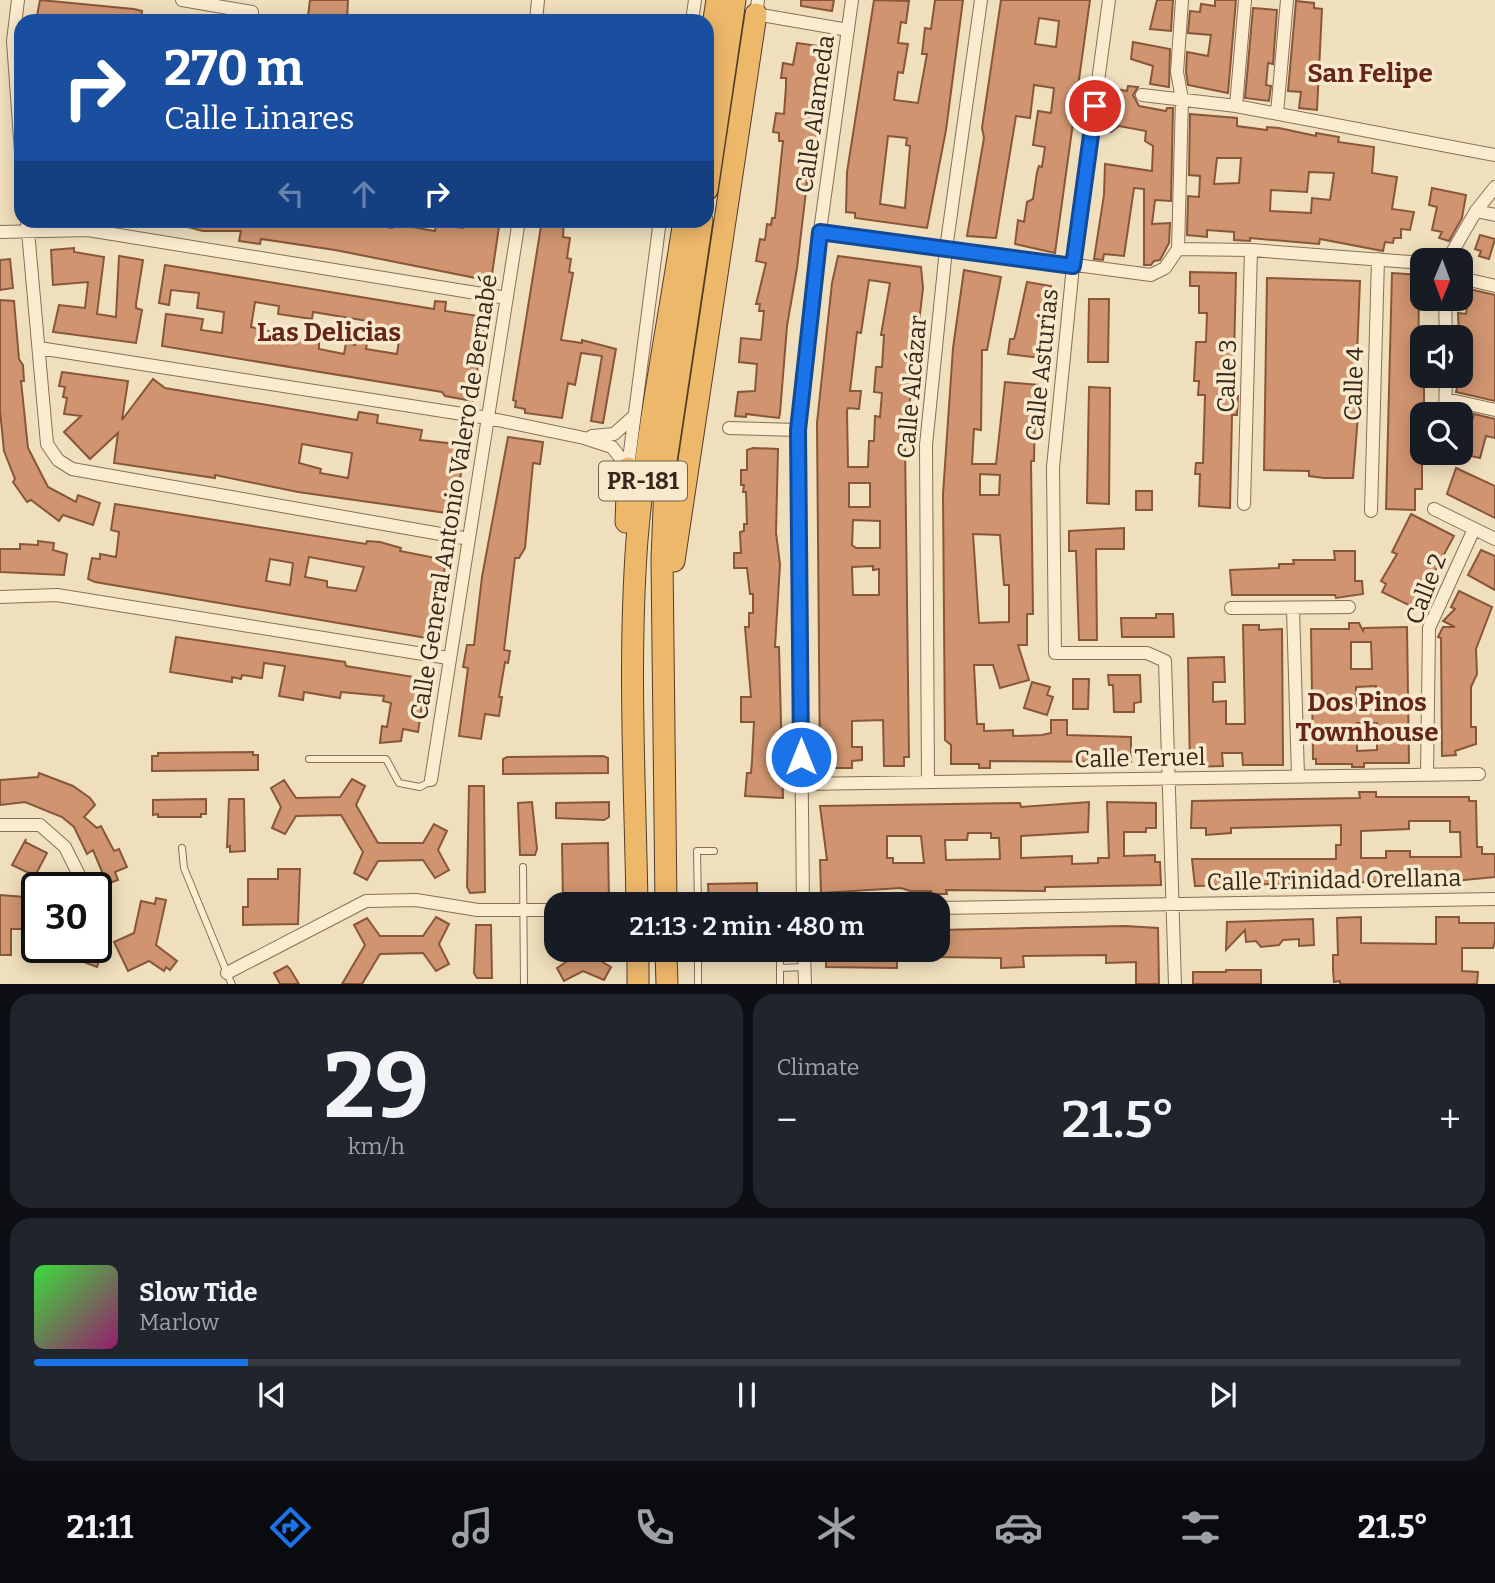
<!DOCTYPE html>
<meta charset="utf-8">
<style>
body{margin:0;font-family:Bitter,serif;background:#20242c;color:#f1f3f6;height:100vh;display:flex;flex-direction:column;font-size:26px;white-space:nowrap}
*{box-sizing:border-box;margin:0}
p{font-size:23px;color:#9ea1a6}
.icon{flex:none;width:38px;height:38px;fill:none;stroke:currentColor;stroke-width:2;stroke-linecap:round;stroke-linejoin:round}
.map{position:relative;height:984px;overflow:hidden}
.sheet{display:flex;flex-direction:column;gap:10px;padding:10px;background:#0d0f14;flex:1}
.sheet>*{flex:none}
.top-card{position:absolute;left:14px;top:14px;width:700px;height:214px;border-radius:21px;box-shadow:0 4px 18px #0003;background:#1a4fa0;color:#fff;overflow:hidden}
.needle{width:46px;rotate:181deg}
.fabs{position:absolute;left:1410px;top:248px;display:grid;gap:14px}
.fabs a{display:grid;place-items:center;width:63px;height:63px;border-radius:14px;background:#171b24;box-shadow:0 4px 18px #0003;font-size:35px}
.speed{position:absolute;left:21px;top:872px;display:flex;gap:14px;font-size:35px;font-weight:700;text-align:center}
.speed>*{display:grid;place-content:center;width:91px;height:91px;border-radius:50%;background:#171b24;box-shadow:0 4px 18px #0003;line-height:1}
.speed .limit{border:4px solid #111;border-radius:10px;background:#fff;color:#111}
.pin{position:absolute;display:grid;place-items:center;width:60px;height:60px;color:#fff;margin:-30px;border:4px solid #fff;border-radius:50%;box-shadow:0 2px 7px #0007}
.me{position:absolute;width:77px;margin:-38px;rotate:0deg;stroke-linejoin:round;filter:drop-shadow(0 0 5px #0008)}
.turn{display:flex;align-items:center;gap:24px;height:147px;padding:0 35px;font-size:32px}
.turn .icon{width:91px;height:91px;stroke-width:2.5}
.turn b{display:block;font-size:49px;line-height:60px}
.lanes{display:flex;align-items:center;height:66px;padding:0 35px;background:#0003;justify-content:center;gap:35px;direction:ltr}
.lanes .off{opacity:.35}
.big{font-size:52px;font-weight:600;line-height:1.1}
.sheet .tile{flex:1;display:flex;flex-direction:column;justify-content:center;gap:10px;min-width:0;padding:0 24px;border-radius:21px;background:#20242c}
.sheet .dial{align-items:center;gap:0}
.dial b{font-size:91px;line-height:1}
.song{display:flex;align-items:center;gap:21px}
.cover{width:84px;height:84px;border-radius:10px;background:linear-gradient(135deg,hsl(120 70% 55%),hsl(320 70% 35%))}
.played{height:7px;border-radius:4px;background:linear-gradient(90deg,#1a73e8 15%,#363941 15%)}
.keys{display:flex;justify-content:space-around;direction:ltr}
.heat{display:flex;justify-content:space-between;align-items:center;font-size:38px;direction:ltr}
.sheet .tiles{flex:1;display:grid;gap:10px;grid-template-columns:1fr 1fr}
.tile:last-child{grid-column:span 2}
.trip{position:absolute;left:544px;top:892px;width:406px;height:70px;border-radius:21px;background:#171b24;box-shadow:0 4px 18px #0003;font-weight:600;line-height:70px;text-align:center}
.tab-bar{display:flex;height:112px;justify-content:space-around;align-items:center;background:#090b0e;color:#9ea1a6}
.tab-bar .icon{width:49px;height:49px}
.tab-bar .current{color:#1a73e8}
.tab-bar b{font-size:32px;color:#f1f3f6}
.map>svg:first-child{display:block}
</style>
<div class="map">
<svg width="1495" height="985" viewBox="0 0 1495 985">
<rect width="100%" height="100%" fill="#f0dfbc"/>
<path fill="#d09570" stroke="#885639" stroke-width="2" fill-rule="evenodd" d="M40,0L134,9L142,11L141,21H36Z
M310,0H348L347,21L308,16Z
M801,0H834L832,11L801,6Z
M874,0L909,1L906,23L901,22L898,43L908,44L903,73L898,72L894,100L918,103L927,54H922L925,28L931,29L935,0H963L946,130L927,228L855,218V213L846,212L847,172ZM888,136L907,138L906,145L910,146L905,208L880,204Z
M1001,0H1090L1055,253L1015,244L1018,220L1024,222L1027,202L1033,199L1037,172L1039,166L1042,167L1045,147L1033,145L1038,111L1051,113L1054,88L1034,85L1030,118L1016,116L996,238L967,236L984,138L982,128ZM1039,18L1059,21L1056,47L1035,44Z
M1157,0H1173L1171,31L1150,29Z
M1215,0H1236L1228,93L1188,85L1186,72L1187,52L1208,56L1211,35L1188,33L1190,11L1200,12L1201,4L1215,6Z
M1296,1L1314,3V8L1322,9L1317,110L1299,108L1301,92L1288,91Z
M1253,8L1277,10L1273,64L1268,63L1266,85L1271,86L1269,101L1245,98Z
M1133,42L1170,49L1169,87L1150,84L1153,66L1131,59Z
M797,43L826,47L817,108L819,124L817,141L812,140L797,268L787,326L780,413L779,418L746,414V417L735,416L738,392L755,391L757,364L739,362L741,338L761,340L764,311H759L760,304H756L766,263L756,261L760,239L765,240L767,224L771,225L772,218H775L783,141H779V133L773,132L776,113L784,114L786,86V78H781L783,63L793,65Z
M1128,86L1138,87L1133,95L1139,106L1166,111L1167,108H1173L1171,201L1155,200L1152,224L1170,223L1169,243L1160,260L1154,261L1151,265H1144V189L1134,188L1124,256L1104,254L1103,260L1094,259L1104,195L1105,164L1152,171L1153,146L1145,141L1146,131L1119,126L1111,132L1106,124L1111,88L1127,91Z
M1190,114L1237,118V126L1267,130V127L1279,128L1316,136V133L1339,137L1338,142L1374,147L1372,173L1397,177L1392,209L1414,212L1410,230L1401,229V238H1394L1393,243L1385,242L1383,251L1320,239L1319,244L1250,238V241L1234,240V232L1207,230V237L1187,235L1188,196L1199,197L1200,176L1189,175ZM1217,158H1241L1239,183L1214,184ZM1309,172L1334,173L1330,200L1312,198L1311,213L1270,211L1271,190L1307,192Z
M1432,188L1466,195L1462,218L1449,241L1439,238L1442,232L1432,230L1437,207L1429,205Z
M185,220H365V223L392,228L393,220H407L406,226L435,231L436,225L463,228L464,220H500L491,281L335,250L261,239L260,244L239,241L241,231H203L184,226Z
M542,220H564L563,237L570,238L567,258L571,259L569,272L573,273L561,340L582,343V340L616,349L603,423L591,421L602,356L581,353L575,385L568,383L562,418L525,413V409L515,407L516,401L513,400Z
M1480,235L1495,239L1489,259L1479,256L1481,251L1475,249Z
M74,248V252L104,257L97,314L116,317L119,256L143,260L136,304V308L142,310L136,343L53,332L59,305L85,308L88,282L53,285L51,250Z
M838,256L921,267L923,288L905,443L909,757H904V766H884L883,720L852,721V747H862V760L852,761V768H820L817,423L832,283ZM869,280L890,283L881,335H884L882,367H876L874,392L882,393L880,417L875,416L874,441H869L868,467H848L847,411L848,408L859,409L861,391H850L857,332L861,333ZM849,483H870V507H849ZM853,520L880,521V548H856L852,545ZM873,566V570L879,569V595H853L852,567Z
M10,259L13,288L0,290V260Z
M165,265L434,309L435,301L446,302L445,311L485,317L473,401L445,396L442,392L162,346L166,314L203,319L201,330L222,333L224,312L197,308L199,293L171,290L169,305L159,303ZM255,302L279,306L278,314L312,319L313,312L374,322L373,330L400,334L397,354L366,349L367,343L355,341V345L346,343L344,354L319,349V342L251,327Z
M964,270L1001,277L987,350H982L981,430L974,429L972,464H996L1005,382L1039,385L1035,411L1034,461H1031L1033,614H1027V645H1018L1029,680L1000,688L993,665H974L977,724H984V731L1013,730V736L1042,735L1051,733V720H1067V735L1131,737V762L990,761V768H979V764H951V745L945,740L943,494L953,348ZM980,474L1000,475L999,495H980ZM973,534L1000,535L1004,585H1009V622L979,623Z
M1190,272L1236,273L1233,396H1238L1237,415H1232L1230,508L1199,506L1200,474H1195L1196,463H1203L1205,395H1198L1199,381H1194L1196,342H1206L1207,313H1199V286H1190Z
M1392,273L1420,275V285H1423V295H1419L1418,363H1422L1424,378V414L1423,444L1416,442L1414,448L1422,452V489H1415V510L1386,509Z
M1267,278L1360,281L1357,355L1359,403L1353,478H1324L1309,476V471L1264,470Z
M1027,282L1051,286L1041,358L1008,354L1010,339H1014L1016,332Z
M1469,289L1495,295V401L1456,392L1459,379L1461,380L1458,313L1466,314Z
M1089,299H1109L1108,362H1088Z
M0,300L14,301L19,359L23,365L24,381H21L28,448L48,487L76,502L78,495L100,503L93,525L63,515L59,521L31,500L27,502L13,482L15,479L4,451L0,411Z
M62,372L128,381L122,420L153,379L165,388L357,420L359,412L378,415L377,423L422,430L420,440L466,445L454,514L298,492L215,475V478L114,463L118,433L90,459L64,432L81,416L64,414L67,398L63,397L65,387L59,386ZM302,444L352,453L348,478L320,473L321,469L299,463Z
M1089,387L1110,388L1109,504L1087,503Z
M1474,414L1495,419V438L1486,436L1480,458L1462,454Z
M508,437L543,442L540,464L533,463L525,548L519,558H515L504,650L510,651L508,663L505,662L499,697H502L499,716L485,714L481,739L459,736L468,668L463,667L467,645H474L482,577Z
M753,448L778,449L776,533L780,564L775,647H779L783,798L745,796L747,773H751L752,761L754,722H741V697H751L745,627H749V613H753V594H750L747,568H734V553H741L740,532L744,531V524H747L746,492H743L744,485H741V470H747V450Z
M1456,468L1495,486V518L1447,494Z
M1136,491H1152V510H1136Z
M115,504L366,544L367,541L380,542L401,548L400,551L446,560L433,639L95,582L88,579L92,558L100,559V554L116,557L119,532L111,530ZM309,557L364,567L356,591L327,587V581L305,577ZM270,559L293,563L290,585L266,581Z
M1411,514L1454,536L1415,608L1382,592L1386,584L1381,581L1397,554L1392,552Z
M1124,528V549H1096L1097,640H1079L1076,551H1069V531Z
M38,541L54,543L53,550L67,554L64,575L0,572V549H20V544L38,545Z
M1481,550L1495,556V590L1468,575Z
M1334,551H1355V581H1362L1363,594L1336,598L1335,595H1232L1230,570L1279,568V564H1294L1293,560H1335Z
M1459,591L1492,607L1476,649L1477,674L1471,687V727H1476V744L1455,751L1456,755L1442,756L1441,638L1438,637L1443,627H1455L1443,621L1455,609L1451,607Z
M1156,614H1173L1174,637H1122L1121,618H1156Z
M1349,623H1359L1363,631L1364,628L1407,627L1409,763H1364V767H1352V764H1316V759H1313L1311,629H1349ZM1351,642H1371L1372,669H1351ZM1376,686V710L1356,709V687ZM1357,723H1377V750L1357,751Z
M1243,625H1259V630L1282,629L1283,765H1243L1242,753H1222L1223,766L1190,767L1188,658L1224,657L1225,682H1213V702L1226,701V724H1245Z
M176,637L345,662L346,666L426,679L418,732L403,729L401,741L380,743L382,726L387,727L391,703L383,701L384,696L341,692L340,698L304,692L303,700L279,696L285,666L264,663L262,678L242,675L241,679L232,677V682L170,672Z
M1108,675H1140L1141,702L1134,703V712H1114L1113,685H1109Z
M1073,679H1089L1088,709H1073Z
M1032,682L1050,687L1047,695L1053,697L1047,715L1024,708Z
M253,752V755H258V770L152,771V756H158V753Z
M603,756L608,758V773L503,774V759L507,757Z
M39,773L73,786L90,798L95,805L84,817L97,828L101,826L114,851L119,849L127,867L115,872L118,880L107,884L93,850L87,854L74,827L62,817L25,802L0,805V780L38,777Z
M352,779L365,786L356,805L378,843H423L434,824L447,831L438,850L449,870L435,878L423,860L378,861L367,880L354,873L363,852L341,815L296,816L285,834L272,828L281,807L271,788L284,780L296,798L340,797Z
M469,786H484L485,892L470,893L467,887Z
M1359,792H1376V797H1469V801H1476L1477,847H1482V854H1495V877L1433,883L1361,882V886L1351,887L1304,883L1195,886L1192,859H1336V845H1341V825L1231,828V833L1206,835V828H1191L1192,801L1360,798ZM1409,821H1450V832H1460L1461,857H1410V851H1386V858H1361V831L1409,829Z
M206,799V814H201V817H158V814L153,815V800Z
M229,799H244L245,851L230,852V846L227,847Z
M532,802L537,849L535,855H520L518,803Z
M609,802V817L604,820L556,818V803Z
M1089,802L1088,832L1021,836V858L1072,856V864L1098,863V858H1109L1107,802L1156,803V828H1146V832H1124V856L1155,855V862H1160L1161,885L1045,887V891L946,890L947,894H931V891H910L901,888L821,893L820,860H827L820,806L1020,803L1021,807ZM968,833H991V838H999L1000,859L946,860L945,840H967ZM887,836H921L924,863H893V858H887Z
M26,839L25,842L47,853L35,876L12,865Z
M608,843L609,902H563L562,844Z
M278,869H300L298,924L243,925V907H248V879H278Z
M56,873L61,887H22V886Z
M757,883V905H709L708,884Z
M0,895L25,897L22,929H11V955H0Z
M156,898L166,900L156,945L177,961L170,970L166,967L164,971L149,961L128,971L114,942L134,933L141,901L155,904Z
M436,917L449,924L439,944L449,964L436,971L423,953L380,954L362,984H342L365,945L354,925L367,918L380,936H423Z
M1361,917V943L1436,944V917H1459V923H1495V941L1493,948H1462V971L1478,972L1477,984H1340V981L1334,982L1333,970V955H1338L1337,918Z
M1313,919L1314,945L1299,946V939L1283,940L1279,945L1261,947L1256,941L1246,942L1245,930L1226,950L1227,922Z
M476,925H491L492,978H477L474,973Z
M1125,926L1158,928L1159,984H1136V962L1106,963V955L1023,956L1024,967L1001,968V958L938,957V930Z
M83,947H104L97,967L78,960Z
M575,950H591V955L611,967L604,980L583,971L564,981L557,968L575,956Z
M826,950H914V960L897,961V968L826,967Z
M287,966L290,969L299,984H280L274,973Z
M1226,970H1261V984H1193V972H1226Z"/>
<g fill="none" stroke-linecap="round" stroke-linejoin="round">
<g stroke="#886f55" stroke-width="8">
<path id="service" d="M309,759H386L399,783L420,787L431,781
M182,848L184,868L232,985
M523,867L524,985
M698,905L697,851H714
M780,950V985
M780,968L805,967
M698,985V950"/>
</g>
<g stroke="#886f55" stroke-width="14">
<path id="minor" d="M18,0L13,41L21,152
M182,0L252,12
M758,0L756,14L848,30
M1109,0L1073,266L1053,467L1055,653H1147L1165,661L1175,985
M536,21L538,0
M692,21L695,0
M1142,95L1236,106L1495,155
M1236,106L1245,0
M1277,113L1287,0
M1476,211L1495,215
M27,220L47,444L58,460L72,469L469,539
M820,231L1151,275L1165,268L1178,249
M0,232L88,230L507,298
M1178,249L1182,99L1177,72L1182,0
M1178,249L1251,250L1423,263
M1447,261L1476,211L1495,187
M1461,278L1495,286
M1445,299L1446,338
M39,348L488,418L584,438L612,447L628,468
M1446,399L1495,410
M1445,415L1446,376
M729,428L798,430
M592,436L614,434L633,417
M628,467L660,220
M1244,504L1251,250
M1434,509L1495,539
M1371,511L1378,259
M0,597L57,595L448,658
M1231,608L1349,607
M1293,609L1298,776
M1427,775L1429,628L1474,529
M431,780L519,220
M928,781L926,445L946,249L981,0
M801,784L1479,774
M0,825H40L65,847L85,887
M96,901L104,908
M803,905L798,430L820,231L852,0
M938,908L1495,899
M804,950L805,985
M227,973L366,901L416,900L478,910H556"/>
</g>
<g stroke="#553d2a" stroke-width="23">
<path id="trunk" d="M707,64L717,0
M707,190L735,0
M626,522L628,468
M674,561L756,14
M637,905C635,784 628,661 637,540C646,432 668,327 684,220
M666,905L662,558L666,461L702,220
M638,950V985
M666,950L667,985"/>
</g>
<use href="#service" stroke="#fbeccf" stroke-width="6"/>
<use href="#minor" stroke="#fbeccf" stroke-width="12"/>
<use href="#trunk" stroke="#eeb86b" stroke-width="21"/>
</g>
<g fill="none" stroke-linecap="round" stroke-linejoin="round">
<g stroke="#114b97" stroke-width="18">
<path id="route" d="M801,757L798,430L820,232L1073,266L1095,106"/>
</g>
<use href="#route" stroke="#1a73e8" stroke-width="12"/>
</g>
<g text-anchor="middle" stroke-width="7" stroke-linejoin="round" paint-order="stroke">
<rect fill="#f7e9cc" stroke="#70614f" stroke-width="2" x="599" y="461.5" width="88" height="39" rx="5"/>
<g font-size="23" font-weight="bold" fill="#36271a">
<text x="643" y="489">PR-181</text>
</g>
<g font-size="24" fill="#36271a" stroke="#f7e9cc">
<text transform="translate(815 114) rotate(-82)" y="8">Calle Alameda</text>
<text transform="translate(1042 365) rotate(-84)" y="8">Calle Asturias</text>
<text transform="translate(1227 376) rotate(-88)" y="8">Calle 3</text>
<text transform="translate(1354 384) rotate(-88)" y="8">Calle 4</text>
<text transform="translate(912 387) rotate(-85)" y="8">Calle Alcázar</text>
<text transform="translate(454 497) rotate(-81)" y="8">Calle General Antonio Valero de Bernabé</text>
<text transform="translate(1426 589) rotate(-69)" y="8">Calle 2</text>
<text transform="translate(1140 758) rotate(-1)" y="8">Calle Teruel</text>
<text transform="translate(1334 880) rotate(-1)" y="8">Calle Trinidad Orellana</text>
</g>
<g font-size="26" font-weight="bold" fill="#652618" stroke="#f7e9cc">
<text x="1370" y="82">San Felipe</text>
<text x="329" y="341">Las Delicias</text>
<text x="1367" y="711">Dos Pinos<tspan x="1367" dy="30">Townhouse</tspan></text>
</g>
</g>
</svg>
<div class="fabs">
<a><svg class="needle" viewBox="-14 -14 28 28"><path d="M0-13l5 13h-10z" fill="#e53935"/><path d="M0 13l5-13h-10z" fill="#9ea1a6"/></svg></a>
<a><svg class="icon" aria-label="sound" viewBox="0 0 24 24"><path d="M4 9h4l5-4v14l-5-4H4zM17 9q2 3 0 6"/></svg></a>
<a><svg class="icon" aria-label="search" viewBox="0 0 24 24"><circle cx="10" cy="10" r="6"/><path d="M15 15l6 6"/></svg></a>
</div>
<div class="speed"><div class="limit">30</div></div>
<div class="pin" style="left:1095px;top:106px;background:#d93025"><svg class="icon" aria-label="arrive" viewBox="0 0 24 24"><path d="M6 21V4h12l-3 4 3 4H6"/></svg></div>
<svg class="me" style="left:801px;top:757px" viewBox="-20 -20 40 40"><circle r="17" fill="#1a73e8" stroke="#fff" stroke-width="3"/><path d="M0-11L8 9 0 5-8 9z" fill="#fff"/></svg>
<div class="trip">21:13 · 2 min · 480 m</div>
<div class="top-card">
<div class="turn"><svg class="icon" aria-label="right" viewBox="0 0 24 24"><path d="M7 20v-9h11M14 6l5 5-5 5"/></svg><div><b>270 m</b>Calle Linares</div></div>
<div class="lanes"><svg class="icon off" aria-label="left" viewBox="0 0 24 24"><path d="M17 20v-9H6M10 6l-5 5 5 5"/></svg><svg class="icon off" aria-label="ahead" viewBox="0 0 24 24"><path d="M12 20V5M6 11l6-6 6 6"/></svg><svg class="icon" aria-label="right" viewBox="0 0 24 24"><path d="M7 20v-9h11M14 6l5 5-5 5"/></svg></div>
</div>
</div>
<section class="sheet">
<div class="tiles">
<div class="tile dial"><b>29</b><p>km/h</p></div>
<div class="tile"><p>Climate</p>
<div class="heat"><a>−</a><b class="big">21.5°</b><a>+</a></div>
</div>
<div class="tile">
<div class="song"><i class="cover"></i><div><b>Slow Tide</b><p>Marlow</p></div></div>
<div class="played"></div>
<div class="keys"><svg class="icon" aria-label="previous" viewBox="0 0 24 24"><path d="M18 5L8 12l10 7zM5 5v14"/></svg><svg class="icon" aria-label="pause" viewBox="0 0 24 24"><path d="M8 5v14M16 5v14"/></svg><svg class="icon" aria-label="next" viewBox="0 0 24 24"><path d="M6 5l10 7-10 7zM19 5v14"/></svg></div>
</div>
</div>
</section>
<nav class="tab-bar">
<b>21:11</b>
<svg class="icon current" aria-label="directions" viewBox="0 0 24 24"><path d="M12 3l9 9-9 9-9-9zM9 14v-3h6M13 9l2 2-2 2"/></svg>
<svg class="icon" aria-label="music" viewBox="0 0 24 24"><path d="M9 18V5l10-2v13"/><circle cx="6" cy="18" r="3"/><circle cx="16" cy="16" r="3"/></svg>
<svg class="icon" aria-label="phone" viewBox="0 0 24 24"><path d="M5 4h4l2 5-3 2q2 4 5 5l2-3 5 2v4C11 20 4 13 5 4z"/></svg>
<svg class="icon" aria-label="climate" viewBox="0 0 24 24"><path d="M12 3v18M4 7l16 10M4 17L20 7"/></svg>
<svg class="icon" aria-label="car" viewBox="0 0 24 24"><path d="M5 17H2v-5l4-1 3-4h7l3 4 3 1v5h-3M9 17h6M6 11h13"/><circle cx="7" cy="17" r="2"/><circle cx="17" cy="17" r="2"/></svg>
<svg class="icon" aria-label="filters" viewBox="0 0 24 24"><path d="M4 7h16M4 17h16"/><circle cx="9" cy="7" r="2"/><circle cx="15" cy="17" r="2"/></svg>
<b>21.5°</b>
</nav>
